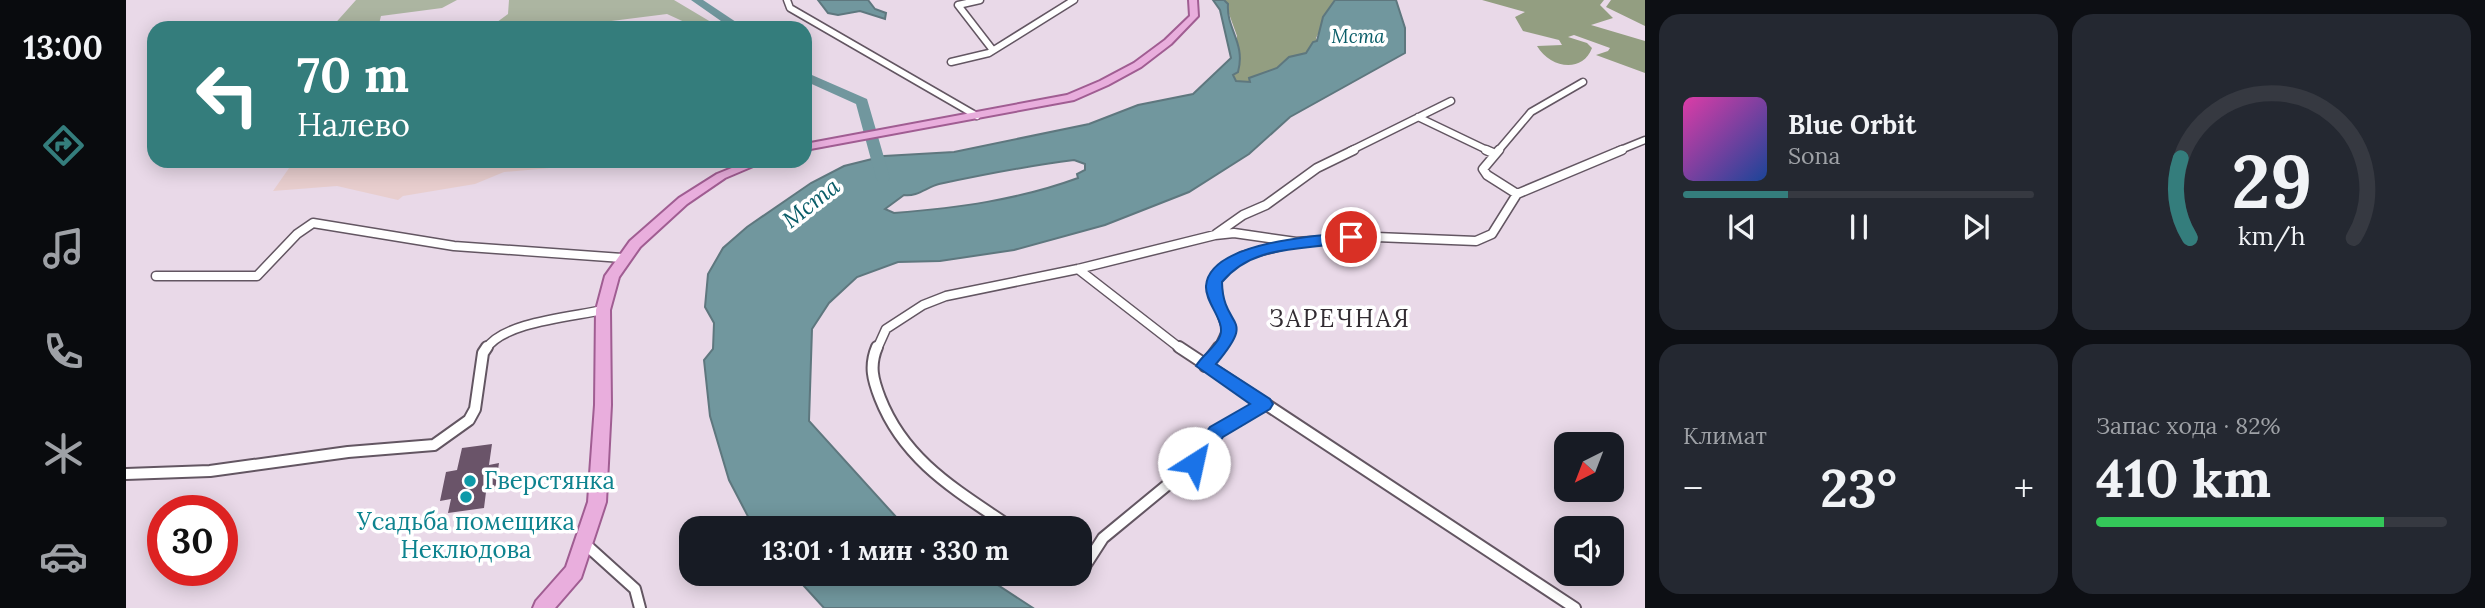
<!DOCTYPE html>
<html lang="ru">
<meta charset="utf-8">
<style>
body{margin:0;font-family:Lora,serif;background:#242831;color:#f1f3f6;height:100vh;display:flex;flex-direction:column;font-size:26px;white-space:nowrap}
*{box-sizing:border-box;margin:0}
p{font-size:23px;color:#9ea1a6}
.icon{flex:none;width:38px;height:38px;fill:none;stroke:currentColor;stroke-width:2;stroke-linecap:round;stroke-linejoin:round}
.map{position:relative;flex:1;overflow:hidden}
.drawer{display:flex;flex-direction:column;gap:14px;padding:14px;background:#0d0f14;width:840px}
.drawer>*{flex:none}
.hud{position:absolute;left:21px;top:21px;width:665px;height:147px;border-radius:21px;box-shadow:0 4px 18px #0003;background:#347d7c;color:#fff;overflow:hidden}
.needle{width:46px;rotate:222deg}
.controls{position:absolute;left:1428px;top:432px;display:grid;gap:14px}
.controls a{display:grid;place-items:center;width:70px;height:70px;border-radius:14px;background:#171b24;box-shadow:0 4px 18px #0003;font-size:35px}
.speed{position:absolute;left:21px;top:495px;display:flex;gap:14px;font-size:35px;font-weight:700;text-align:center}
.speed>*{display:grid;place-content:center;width:91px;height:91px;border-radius:50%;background:#171b24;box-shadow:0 4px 18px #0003;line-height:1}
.speed .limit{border:10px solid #d22;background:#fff;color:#111}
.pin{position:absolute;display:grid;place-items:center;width:60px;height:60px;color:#fff;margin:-30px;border:4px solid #fff;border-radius:50%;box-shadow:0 2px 7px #0007}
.me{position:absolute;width:77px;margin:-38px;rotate:35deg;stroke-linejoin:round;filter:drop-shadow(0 0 5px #0008)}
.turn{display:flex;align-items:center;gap:24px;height:147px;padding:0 35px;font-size:32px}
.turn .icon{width:91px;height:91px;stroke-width:2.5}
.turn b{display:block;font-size:49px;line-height:60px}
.big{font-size:52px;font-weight:700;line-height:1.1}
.drawer .tile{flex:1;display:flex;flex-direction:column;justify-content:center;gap:10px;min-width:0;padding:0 24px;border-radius:21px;background:#242831}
.drawer .dial{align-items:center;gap:0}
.dial svg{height:182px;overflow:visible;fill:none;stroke:#363941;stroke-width:7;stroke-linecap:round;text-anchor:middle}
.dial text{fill:#f1f3f6;stroke:none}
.song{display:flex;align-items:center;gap:21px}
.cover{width:84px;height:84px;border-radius:10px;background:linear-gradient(135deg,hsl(320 70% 55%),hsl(220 70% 35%))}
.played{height:7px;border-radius:4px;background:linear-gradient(90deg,#347d7c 30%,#363941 30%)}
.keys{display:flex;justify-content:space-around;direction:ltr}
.heat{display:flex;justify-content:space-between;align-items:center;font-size:38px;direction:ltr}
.charge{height:10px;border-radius:5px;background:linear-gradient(90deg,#34c759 82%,#363941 0)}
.drawer .tiles{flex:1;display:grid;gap:14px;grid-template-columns:repeat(2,1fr)}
.trip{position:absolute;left:553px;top:516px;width:413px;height:70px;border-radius:21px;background:#171b24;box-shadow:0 4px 18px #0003;font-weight:700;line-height:70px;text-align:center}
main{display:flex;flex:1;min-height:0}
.menu{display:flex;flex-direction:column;width:126px;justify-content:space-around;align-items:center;background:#090b0e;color:#9ea1a6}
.menu .icon{width:49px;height:49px}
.menu .on{color:#347d7c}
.menu b{font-size:32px;color:#f1f3f6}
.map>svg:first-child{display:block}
</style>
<main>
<nav class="menu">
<b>13:00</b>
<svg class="icon on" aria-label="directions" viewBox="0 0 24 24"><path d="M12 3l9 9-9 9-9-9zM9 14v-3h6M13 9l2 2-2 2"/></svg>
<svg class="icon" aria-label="music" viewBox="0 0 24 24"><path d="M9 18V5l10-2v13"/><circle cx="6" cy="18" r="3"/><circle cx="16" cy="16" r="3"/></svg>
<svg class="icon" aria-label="phone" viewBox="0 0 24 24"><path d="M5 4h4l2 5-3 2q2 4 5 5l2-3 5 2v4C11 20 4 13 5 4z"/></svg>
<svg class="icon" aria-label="climate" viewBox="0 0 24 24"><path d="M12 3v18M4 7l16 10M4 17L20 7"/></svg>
<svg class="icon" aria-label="car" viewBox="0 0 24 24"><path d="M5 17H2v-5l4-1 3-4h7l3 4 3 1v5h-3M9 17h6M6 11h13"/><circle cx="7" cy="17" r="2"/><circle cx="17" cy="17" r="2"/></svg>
</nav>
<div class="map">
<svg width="1519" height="608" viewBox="0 0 1519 608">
<rect width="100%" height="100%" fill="#e9d9e8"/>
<path fill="#e8cece" d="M168,161H429L424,168L378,172L349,184L277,196L272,200L211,186L147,191Z"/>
<path fill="#acb5a1" d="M230,0H331L316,8L255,16L252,28H205Z
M383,0H548L595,28H557L565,25L541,14L430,28H363L382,14Z"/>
<path fill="#939e81" d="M1098,0H1209L1210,3C1199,15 1198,25 1190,38L1192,41L1180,53L1163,57L1151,68L1124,78V82L1110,81L1107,74L1111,36Z
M1356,0H1478L1474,5L1487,18L1465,25L1519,41V73L1470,55L1482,51L1484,48L1448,35L1442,37L1461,43L1466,48C1456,74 1424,68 1411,46L1436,45L1433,40L1397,31L1389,17L1399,12Z
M1485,0H1519V26L1480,7Z"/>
<path fill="#71979e" stroke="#5e777e" stroke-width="2" fill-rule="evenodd" d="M692,0H742L749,9L760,13L759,19L734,11L712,15L702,13Z
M1087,0H1098L1102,4C1100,29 1120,43 1112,72L1107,75L1110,81L1124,82L1123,78L1151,68L1163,57L1180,53L1187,42L1191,41L1197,17L1209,0H1270L1279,28V53L1164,117L1123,154L1063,192L979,225L888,250L814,261L772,262L731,277L703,303L686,329L683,421L771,518L787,528H628L603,480L584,416L578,360L587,349L588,323L579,307L582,274L597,248L621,227L685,183L718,166L758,156L828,152L963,124L1012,105L1067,94L1105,58L1094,10ZM948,160L959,164V170L951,174L952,178C892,200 831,208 768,213L759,209L778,195C791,197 801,187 813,184C860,174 900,166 948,160Z
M667,574H855L907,608H698Z"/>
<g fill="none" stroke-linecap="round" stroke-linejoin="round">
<path fill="#71979e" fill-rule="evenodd" d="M565,0H577L619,28H605Z
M679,72L741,99L764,178L762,181H752L750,178L730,104L679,81Z"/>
</g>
<path fill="#6a5469" d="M366,444L363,465L373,463L369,490L360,492L358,508L322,513L325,499L314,501L320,472L331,470L336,448Z"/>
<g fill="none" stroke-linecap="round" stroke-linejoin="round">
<g stroke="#635662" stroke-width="9">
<path id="street-far2" d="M661,0L664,8L851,116
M854,0L832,5L866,49
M825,62L863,53L948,0
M1292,117L1363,151
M1224,151L1325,101
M1372,151L1405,112L1457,82
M1492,151L1519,140"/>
</g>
<g stroke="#635662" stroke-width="11">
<path id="street-far1" d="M1360,150L1367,153
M1373,150L1357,169L1361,175L1391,194
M1090,234L1117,215L1140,205L1191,168L1228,150
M952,269L1055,349
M30,276H131L171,234L187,223L328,246L496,258
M360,349C377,322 445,317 477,310
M751,349L760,329L797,305L820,296L952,269L1089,235L1108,233L1170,242
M1092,349L1101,330L1090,298L1088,282L1101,266L1116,256L1170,242L1250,237L1350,241L1366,234L1391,194L1496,150"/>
</g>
<g stroke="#635662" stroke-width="14">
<path id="street" d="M751,347C743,366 747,380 754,398C779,462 832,491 886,528
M1053,347L1449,608
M1079,366L1093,347
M0,474L84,471L222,452L308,445L343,420L349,409L357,353L361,347
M458,543L509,589L514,608
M954,567L957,569L977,538L1068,463L1090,432L1138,404"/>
</g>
<g stroke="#a05d92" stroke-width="4">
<path id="primary" d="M1063,0H1071L1072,16L1045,44L1015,67L982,85L948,100L679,150V144L941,95L974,81L1008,63L1039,40L1064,16Z
M623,161H639L599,178L561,204L514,247L493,277L484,310L485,405L480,502L455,578L429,608H407L410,601L440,567L462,502L469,405L470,310L479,276L504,241L553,198L591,174Z"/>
</g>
<use href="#street-far2" stroke="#fff" stroke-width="6"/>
<use href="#street-far1" stroke="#fff" stroke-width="8"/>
<use href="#street" stroke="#fff" stroke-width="10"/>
<use href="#primary" fill="#e9aedd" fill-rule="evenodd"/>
</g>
<path fill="#1a73e8" stroke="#114b97" stroke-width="2" d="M1225,233L1233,237L1230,240C1183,252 1130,241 1096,282C1097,331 1132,314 1090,364L1144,399L1147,404L1144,409L1097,437L1075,469H1061L1058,463L1061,458L1084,427L1124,404L1070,366C1076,355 1090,347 1094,336C1100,321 1079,303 1080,286C1083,242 1193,235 1225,233Z"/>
<g fill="#0f9aa8" stroke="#fff" stroke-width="2.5">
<circle cx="344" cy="481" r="7"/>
<circle cx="340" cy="497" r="7"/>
</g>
<g text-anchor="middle" stroke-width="7" stroke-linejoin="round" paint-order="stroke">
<g font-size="19" font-style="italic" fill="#095d68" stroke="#fff">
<text x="1232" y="43">Мста</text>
</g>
<g font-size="23" font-style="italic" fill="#095d68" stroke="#fff">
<text transform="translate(685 203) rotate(-38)" y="8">Мста</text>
</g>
<g font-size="24" letter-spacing="2" fill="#322c32" stroke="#fff">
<text x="1214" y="327">ЗАРЕЧНАЯ</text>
</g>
<g font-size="24" fill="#0d838f" stroke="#fff" text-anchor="start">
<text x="358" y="489">Гверстянка</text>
<text x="340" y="530" text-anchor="middle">Усадьба помещика<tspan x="340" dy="28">Неклюдова</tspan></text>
</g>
</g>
</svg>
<div class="controls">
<a><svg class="needle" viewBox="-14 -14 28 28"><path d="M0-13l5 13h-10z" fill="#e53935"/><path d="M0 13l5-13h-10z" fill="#9ea1a6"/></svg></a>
<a><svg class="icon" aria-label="sound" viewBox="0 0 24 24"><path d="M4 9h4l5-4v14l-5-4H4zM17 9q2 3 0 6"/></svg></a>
</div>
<div class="speed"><div class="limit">30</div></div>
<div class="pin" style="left:1225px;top:237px;background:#d93025"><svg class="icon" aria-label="arrive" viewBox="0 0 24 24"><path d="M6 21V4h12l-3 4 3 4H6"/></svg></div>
<svg class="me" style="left:1068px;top:463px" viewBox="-20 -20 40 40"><circle r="19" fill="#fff"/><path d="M0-13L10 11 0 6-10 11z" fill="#1a73e8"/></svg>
<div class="trip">13:01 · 1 мин · 330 m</div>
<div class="hud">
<div class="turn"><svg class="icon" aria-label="left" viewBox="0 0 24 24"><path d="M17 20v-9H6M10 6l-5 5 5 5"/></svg><div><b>70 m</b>Налево</div></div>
</div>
</div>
<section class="drawer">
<div class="tiles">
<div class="tile">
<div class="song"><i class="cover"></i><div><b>Blue Orbit</b><p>Sona</p></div></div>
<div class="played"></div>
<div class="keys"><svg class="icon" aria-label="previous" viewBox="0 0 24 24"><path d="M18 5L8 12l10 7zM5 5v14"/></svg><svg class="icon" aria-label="pause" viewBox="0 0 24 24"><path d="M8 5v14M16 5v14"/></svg><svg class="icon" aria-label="next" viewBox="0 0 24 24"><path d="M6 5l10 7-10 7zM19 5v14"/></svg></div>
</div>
<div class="tile dial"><svg viewBox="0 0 100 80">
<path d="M14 69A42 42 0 1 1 86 69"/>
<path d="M14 69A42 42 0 0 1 10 34" stroke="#347d7c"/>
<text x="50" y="56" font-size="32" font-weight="700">29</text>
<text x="50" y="72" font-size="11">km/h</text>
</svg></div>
<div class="tile"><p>Климат</p>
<div class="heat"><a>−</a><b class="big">23°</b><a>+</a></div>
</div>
<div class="tile"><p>Запас хода · 82%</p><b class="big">410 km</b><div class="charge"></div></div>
</div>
</section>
</main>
